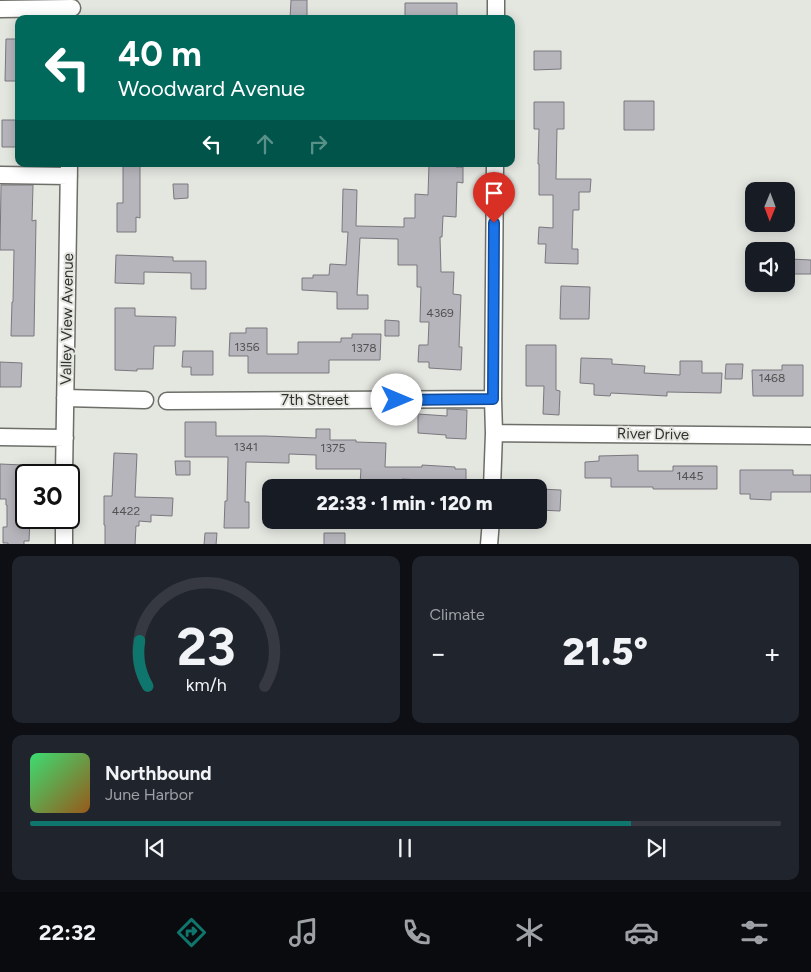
<!DOCTYPE html>
<meta charset="utf-8">
<style>
body{margin:0;font-family:Figtree,sans-serif;background:#20242c;color:#f1f3f6;height:100vh;display:flex;flex-direction:column;font-size:19px;white-space:nowrap}
*{box-sizing:border-box;margin:0}
p{font-size:16px;color:#9ea1a6}
.icon{flex:none;width:28px;height:28px;fill:none;stroke:currentColor;stroke-width:2;stroke-linecap:round;stroke-linejoin:round}
.map{position:relative;height:544px;overflow:hidden}
.sheet{display:flex;flex-direction:column;gap:12px;padding:12px;background:#0d0f14;flex:1}
.sheet>*{flex:none}
.top-card{position:absolute;left:15px;top:15px;width:500px;height:152px;border-radius:10px;box-shadow:0 2px 12px #0003;background:#00695c;color:#fff;overflow:hidden}
.needle{width:32px;rotate:181deg}
.controls{position:absolute;left:745px;top:182px;display:grid;gap:10px}
.controls a{display:grid;place-items:center;width:50px;height:50px;border-radius:10px;background:#171b24;box-shadow:0 2px 12px #0003;font-size:25px}
.speed{position:absolute;left:15px;top:464px;display:flex;gap:10px;font-size:25px;font-weight:700;text-align:center}
.speed>*{display:grid;place-content:center;width:65px;height:65px;border-radius:50%;background:#171b24;box-shadow:0 2px 12px #0003;line-height:1}
.speed .limit{border:2px solid #111;border-radius:8px;background:#fff;color:#111}
.pin{position:absolute;display:grid;place-items:center;width:42px;height:42px;color:#fff;margin:-51px -21px;border-radius:50% 50% 50% 0;rotate:-45deg;box-shadow:0 0 5px #0007}
.pin .icon{rotate:45deg}
.me{position:absolute;width:55px;margin:-28px;rotate:90deg;stroke-linejoin:round;filter:drop-shadow(0 0 4px #0008)}
.turn{display:flex;align-items:center;gap:18px;height:105px;padding:0 20px;font-size:22px}
.turn .icon{width:65px;height:65px;stroke-width:2.5}
.turn b{display:block;font-size:35px;line-height:42px}
.lanes{display:flex;align-items:center;height:48px;padding:0 20px;background:#0003;justify-content:center;gap:25px;direction:ltr}
.lanes .off{opacity:.35}
.big{font-size:38px;font-weight:800;line-height:1.1}
.sheet .widget{flex:1;display:flex;flex-direction:column;justify-content:center;gap:8px;min-width:0;padding:0 18px;border-radius:10px;background:#20242c}
.sheet .dial{align-items:center;gap:0}
.dial svg{height:130px;overflow:visible;fill:none;stroke:#363941;stroke-width:7;stroke-linecap:round;text-anchor:middle}
.dial text{fill:#f1f3f6;stroke:none}
.song{display:flex;align-items:center;gap:15px}
.cover{width:60px;height:60px;border-radius:8px;background:linear-gradient(135deg,hsl(140 70% 55%),hsl(30 70% 35%))}
.played{height:5px;border-radius:2px;background:linear-gradient(90deg,#0f766e 80%,#363941 80%)}
.keys{display:flex;justify-content:space-around;direction:ltr}
.heat{display:flex;justify-content:space-between;align-items:center;font-size:28px;direction:ltr}
.sheet .tiles{flex:1;display:grid;gap:12px;grid-template-columns:1fr 1fr}
.widget:last-child{grid-column:span 2}
.trip{position:absolute;left:262px;top:479px;width:285px;height:50px;border-radius:10px;background:#171b24;box-shadow:0 2px 12px #0003;font-weight:800;line-height:50px;text-align:center}
.dock{display:flex;height:80px;justify-content:space-around;align-items:center;background:#090b0e;color:#9ea1a6}
.dock .icon{width:35px;height:35px}
.dock .on{color:#0f766e}
.dock b{font-size:22px;color:#f1f3f6}
.map>svg:first-child{display:block}
</style>
<div class="map">
<svg width="811" height="545" viewBox="0 0 811 545">
<rect width="100%" height="100%" fill="#e4e6e0"/>
<path fill="#b7b5bc" stroke="#7a787e" d="M291,0H307V19H290Z
M405,3H457V19H405Z
M6,39H19V81H5Z
M534,51H561V69L534,70Z
M624,101H654V130H624Z
M534,102H564V129H557L556,179H591L590,192H579V210H573L572,249H578V264L545,263L546,244H538L539,227L553,228V195H539V164H538L539,129H534Z
M2,120H19V147H2Z
M123,164H140V218L136,217V232H117V203H123Z
M429,164H456V167H463V183L457,182L456,217L443,216L442,237H440L441,272H454L453,294L461,295L459,347H462L461,370L429,368V362H418L419,345H428L429,322H420L421,287H417V265H398V239L360,238L357,295H368V309H337V292L302,290V278H313V275H329L330,264L346,265L348,232H342L343,189L357,190L356,226L404,227V218H415V194L428,195Z
M173,184H188V198L174,199Z
M1,185H33L32,221L36,220L34,336H11L12,302H13L14,250H0Z
M116,255L173,257V261H206V289H191V273L144,272V284L115,283Z
M790,259L811,260V274H790Z
M561,286L590,287L589,319H560Z
M115,308H135V316L176,317L175,346H154L153,369H137V371L115,370Z
M385,320L399,321V336H385Z
M246,328H267V354H298V342H341V338H352V334H381L380,360H329V373H248V356H229L230,333H246Z
M526,345H556V390L560,391L559,415L543,414L544,386H526Z
M183,351H213V375H191V367H182Z
M581,358L612,359V364L645,366L644,373L680,375V361H702V373H722L721,393L667,392V396L611,393L610,396L594,395V384L580,383Z
M0,362L22,363L21,387H0Z
M726,364H743L742,379H725Z
M782,365H803V396H753L752,370H782Z
M447,409L467,410L466,439L446,438V435L418,433V414L447,416Z
M185,422H216V436H265L316,438V429H330V440H356V442L386,443L385,467H422V465L455,467V469H466V488H445V481L402,479V488H390V485L360,484L361,469H316V455L289,454V463L246,462L245,502H249V528H224L225,501H227L228,457H185Z
M114,453L137,454L135,497L173,498L172,516L151,515V522L139,521V526H136L135,545H105V525H104V496H112Z
M638,455V471H673V466H717V489H653V487H611V478H585V462L599,461V456Z
M175,461H190V475H176Z
M0,464L23,465L22,487H26V518H30L29,541H24V545H8V543H3V527H7V505H6V499H0Z
M740,470H793V475H811V492H771V500L750,499V494H740Z
M539,489L561,490L560,511L539,510Z
M205,533H217L216,545H204Z
M324,533H345V545H324Z"/>
<g fill="none" stroke-linecap="round" stroke-linejoin="round">
<g stroke="#6c6e68" stroke-width="19">
<path id="minor" d="M0,9L72,8
M496,19V0
M0,175L69,176
M65,398L145,400
M167,401L493,399
M494,433L811,436
M0,437L65,438
M64,475L69,164
M492,488L494,433L493,399L495,164
M64,545V518
M489,545L491,520"/>
</g>
<use href="#minor" stroke="#fff" stroke-width="16"/>
</g>
<g fill="none" stroke-linecap="round" stroke-linejoin="round">
<g stroke="#114b97" stroke-width="12">
<path id="route" d="M397,400L493,399L494,223"/>
</g>
<use href="#route" stroke="#1a73e8" stroke-width="9"/>
</g>
<g text-anchor="middle" stroke-width="4" stroke-linejoin="round" paint-order="stroke">
<g font-size="12" fill="#525252">
<text x="440" y="317">4369</text>
<text x="247" y="351">1356</text>
<text x="364" y="352">1378</text>
<text x="772" y="382">1468</text>
<text x="246" y="451">1341</text>
<text x="333" y="452">1375</text>
<text x="690" y="480">1445</text>
<text x="126" y="515">4422</text>
</g>
<g font-size="15" fill="#30312f" stroke="#e4e6e0">
<text transform="translate(67 319) rotate(-89)" y="5">Valley View Avenue</text>
<text x="315" y="405">7th Street</text>
<text transform="translate(653 434) rotate(1)" y="5">River Drive</text>
</g>
</g>
</svg>
<div class="controls">
<a><svg class="needle" viewBox="-14 -14 28 28"><path d="M0-13l5 13h-10z" fill="#e53935"/><path d="M0 13l5-13h-10z" fill="#9ea1a6"/></svg></a>
<a><svg class="icon" aria-label="sound" viewBox="0 0 24 24"><path d="M4 9h4l5-4v14l-5-4H4zM17 9q2 3 0 6"/></svg></a>
</div>
<div class="speed"><div class="limit">30</div></div>
<div class="pin" style="left:494px;top:223px;background:#d93025"><svg class="icon" aria-label="arrive" viewBox="0 0 24 24"><path d="M6 21V4h12l-3 4 3 4H6"/></svg></div>
<svg class="me" style="left:397px;top:400px" viewBox="-20 -20 40 40"><circle r="19" fill="#fff"/><path d="M0-13L10 11 0 6-10 11z" fill="#1a73e8"/></svg>
<div class="trip">22:33 · 1 min · 120 m</div>
<div class="top-card">
<div class="turn"><svg class="icon" aria-label="left" viewBox="0 0 24 24"><path d="M17 20v-9H6M10 6l-5 5 5 5"/></svg><div><b>40 m</b>Woodward Avenue</div></div>
<div class="lanes"><svg class="icon" aria-label="left" viewBox="0 0 24 24"><path d="M17 20v-9H6M10 6l-5 5 5 5"/></svg><svg class="icon off" aria-label="ahead" viewBox="0 0 24 24"><path d="M12 20V5M6 11l6-6 6 6"/></svg><svg class="icon off" aria-label="right" viewBox="0 0 24 24"><path d="M7 20v-9h11M14 6l5 5-5 5"/></svg></div>
</div>
</div>
<section class="sheet">
<div class="tiles">
<div class="widget dial"><svg viewBox="0 0 100 80">
<path d="M14 69A42 42 0 1 1 86 69"/>
<path d="M14 69A42 42 0 0 1 9 41" stroke="#0f766e"/>
<text x="50" y="56" font-size="32" font-weight="700">23</text>
<text x="50" y="72" font-size="11">km/h</text>
</svg></div>
<div class="widget"><p>Climate</p>
<div class="heat"><a>−</a><b class="big">21.5°</b><a>+</a></div>
</div>
<div class="widget">
<div class="song"><i class="cover"></i><div><b>Northbound</b><p>June Harbor</p></div></div>
<div class="played"></div>
<div class="keys"><svg class="icon" aria-label="previous" viewBox="0 0 24 24"><path d="M18 5L8 12l10 7zM5 5v14"/></svg><svg class="icon" aria-label="pause" viewBox="0 0 24 24"><path d="M8 5v14M16 5v14"/></svg><svg class="icon" aria-label="next" viewBox="0 0 24 24"><path d="M6 5l10 7-10 7zM19 5v14"/></svg></div>
</div>
</div>
</section>
<nav class="dock">
<b>22:32</b>
<svg class="icon on" aria-label="directions" viewBox="0 0 24 24"><path d="M12 3l9 9-9 9-9-9zM9 14v-3h6M13 9l2 2-2 2"/></svg>
<svg class="icon" aria-label="music" viewBox="0 0 24 24"><path d="M9 18V5l10-2v13"/><circle cx="6" cy="18" r="3"/><circle cx="16" cy="16" r="3"/></svg>
<svg class="icon" aria-label="phone" viewBox="0 0 24 24"><path d="M5 4h4l2 5-3 2q2 4 5 5l2-3 5 2v4C11 20 4 13 5 4z"/></svg>
<svg class="icon" aria-label="climate" viewBox="0 0 24 24"><path d="M12 3v18M4 7l16 10M4 17L20 7"/></svg>
<svg class="icon" aria-label="car" viewBox="0 0 24 24"><path d="M5 17H2v-5l4-1 3-4h7l3 4 3 1v5h-3M9 17h6M6 11h13"/><circle cx="7" cy="17" r="2"/><circle cx="17" cy="17" r="2"/></svg>
<svg class="icon" aria-label="filters" viewBox="0 0 24 24"><path d="M4 7h16M4 17h16"/><circle cx="9" cy="7" r="2"/><circle cx="15" cy="17" r="2"/></svg>
</nav>
